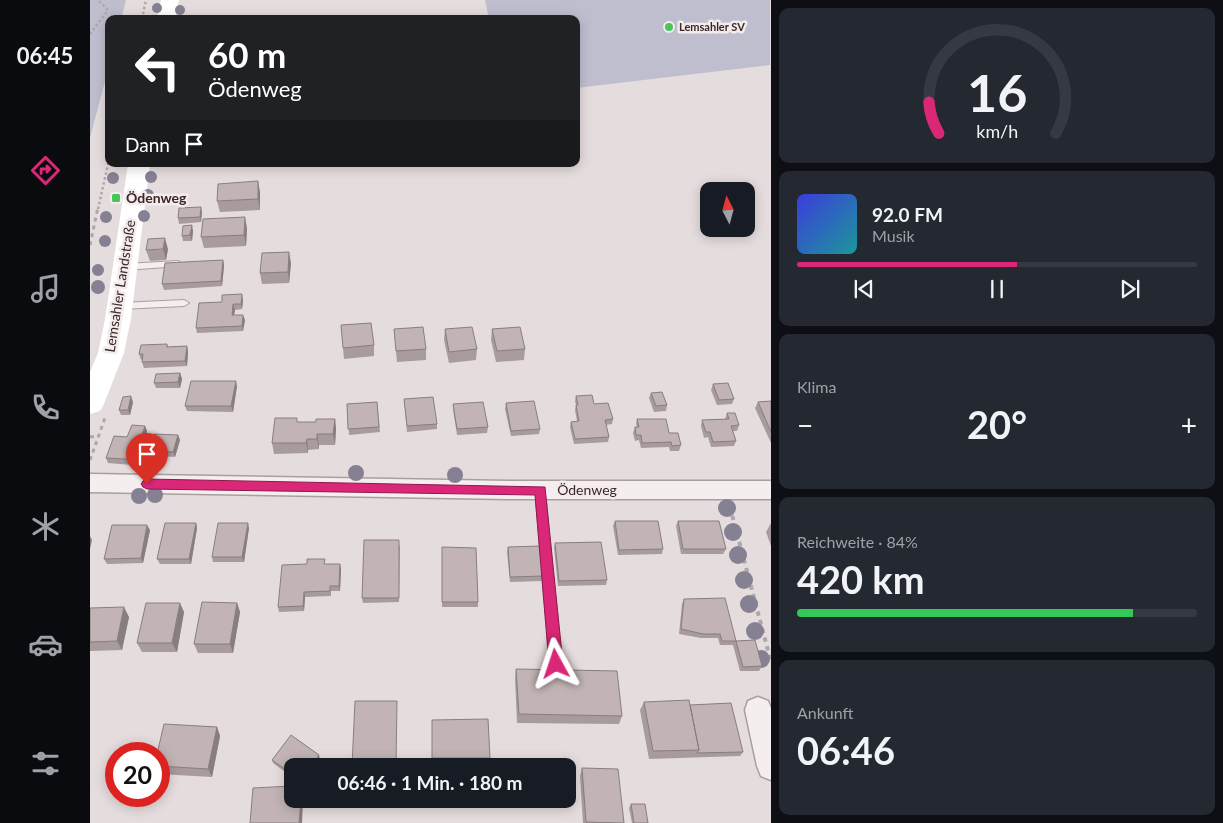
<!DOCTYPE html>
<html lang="de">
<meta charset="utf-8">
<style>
body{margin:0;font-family:Lato,sans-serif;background:#242831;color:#f1f3f6;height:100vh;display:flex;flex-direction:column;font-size:19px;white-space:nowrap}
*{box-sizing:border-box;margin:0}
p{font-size:16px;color:#9ea1a6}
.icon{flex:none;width:28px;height:28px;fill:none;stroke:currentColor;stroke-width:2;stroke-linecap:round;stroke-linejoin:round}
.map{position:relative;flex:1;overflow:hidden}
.details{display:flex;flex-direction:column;gap:8px;padding:8px;background:#0d0f14;width:452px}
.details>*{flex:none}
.guide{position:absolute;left:15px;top:15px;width:475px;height:152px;border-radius:10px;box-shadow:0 2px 12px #0003;background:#202124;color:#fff;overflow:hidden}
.needle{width:32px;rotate:354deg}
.controls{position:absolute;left:610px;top:182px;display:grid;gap:10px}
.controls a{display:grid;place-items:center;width:55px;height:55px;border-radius:10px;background:#171b24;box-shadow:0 2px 12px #0003;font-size:25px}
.speed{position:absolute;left:15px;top:742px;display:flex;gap:10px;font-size:25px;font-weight:700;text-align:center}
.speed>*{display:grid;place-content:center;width:65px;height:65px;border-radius:50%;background:#171b24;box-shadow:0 2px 12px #0003;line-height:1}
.speed .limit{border:8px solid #d22;background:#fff;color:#111}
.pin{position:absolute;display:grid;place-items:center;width:42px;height:42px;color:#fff;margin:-51px -21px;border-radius:50% 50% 50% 0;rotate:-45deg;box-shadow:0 0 5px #0007}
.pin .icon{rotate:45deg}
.me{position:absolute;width:55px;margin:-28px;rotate:355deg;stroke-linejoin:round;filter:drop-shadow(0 0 4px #0008)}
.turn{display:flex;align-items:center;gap:18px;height:105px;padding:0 20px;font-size:22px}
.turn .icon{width:65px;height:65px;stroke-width:2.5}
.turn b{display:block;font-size:35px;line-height:42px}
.then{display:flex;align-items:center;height:48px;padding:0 20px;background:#0003;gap:10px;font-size:19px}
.big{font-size:38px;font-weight:700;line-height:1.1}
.details .tile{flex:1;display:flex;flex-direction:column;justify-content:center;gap:8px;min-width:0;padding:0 18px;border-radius:10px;background:#242831}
.details .dial{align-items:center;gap:0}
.dial svg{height:130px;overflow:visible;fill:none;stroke:#363941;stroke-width:7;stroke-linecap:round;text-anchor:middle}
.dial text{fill:#f1f3f6;stroke:none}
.song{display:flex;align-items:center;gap:15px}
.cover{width:60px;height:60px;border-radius:8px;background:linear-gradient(135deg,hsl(240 70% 55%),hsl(180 70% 35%))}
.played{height:5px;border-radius:2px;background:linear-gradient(90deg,#db2777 55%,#363941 55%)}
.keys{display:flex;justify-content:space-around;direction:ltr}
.heat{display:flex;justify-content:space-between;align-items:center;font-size:28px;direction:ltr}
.charge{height:8px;border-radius:4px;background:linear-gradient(90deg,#34c759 84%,#363941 0)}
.trip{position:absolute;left:194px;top:758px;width:292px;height:50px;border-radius:10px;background:#171b24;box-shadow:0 2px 12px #0003;font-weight:700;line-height:50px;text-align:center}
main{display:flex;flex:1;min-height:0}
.tab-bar{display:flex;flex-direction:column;width:90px;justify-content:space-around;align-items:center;background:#090b0e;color:#9ea1a6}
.tab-bar .icon{width:35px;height:35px}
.tab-bar .active{color:#db2777}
.tab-bar b{font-size:22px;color:#f1f3f6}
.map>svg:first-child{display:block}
</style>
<main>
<nav class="tab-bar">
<b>06:45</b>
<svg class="icon active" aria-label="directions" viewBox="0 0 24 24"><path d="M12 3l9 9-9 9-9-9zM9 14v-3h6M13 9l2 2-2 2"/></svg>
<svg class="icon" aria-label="music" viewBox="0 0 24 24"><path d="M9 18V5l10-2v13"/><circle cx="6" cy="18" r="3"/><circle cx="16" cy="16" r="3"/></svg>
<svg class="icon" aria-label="phone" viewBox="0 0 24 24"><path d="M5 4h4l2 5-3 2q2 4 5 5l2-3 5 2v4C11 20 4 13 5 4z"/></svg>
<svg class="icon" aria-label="climate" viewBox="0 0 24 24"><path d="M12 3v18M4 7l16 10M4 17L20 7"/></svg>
<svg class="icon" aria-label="car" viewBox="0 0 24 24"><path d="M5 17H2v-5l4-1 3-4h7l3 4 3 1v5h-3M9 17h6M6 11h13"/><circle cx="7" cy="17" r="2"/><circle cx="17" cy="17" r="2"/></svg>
<svg class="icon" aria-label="filters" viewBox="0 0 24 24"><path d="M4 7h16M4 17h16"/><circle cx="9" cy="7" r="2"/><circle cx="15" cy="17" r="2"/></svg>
</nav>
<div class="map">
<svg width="681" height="823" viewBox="0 0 681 823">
<rect width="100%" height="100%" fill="#e5dcdd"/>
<path fill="#bfbecf" d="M0,0H36L31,19H19V66L0,138Z
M395,0H680V65L486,88V19H399Z"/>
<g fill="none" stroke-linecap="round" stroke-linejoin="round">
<g stroke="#ab9e9f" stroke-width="2">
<path id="service" d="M88,261L92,264L91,266L35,270L31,267L35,264Z
M94,300L99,303L94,306L30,309L25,306L30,303Z
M450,486L454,487L455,490L472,664L470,668L466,670L462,668L460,664L445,490L446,487Z"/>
</g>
<g stroke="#ab9e9f" stroke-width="3">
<path id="minor" d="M0,474L419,481H681V499H419L0,492Z
M668,697L678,701L681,708V780L671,776L667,766L655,710L658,701Z"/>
</g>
<path stroke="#b1a6a7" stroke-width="2.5" stroke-dasharray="2.5 2.5" stroke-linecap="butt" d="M52,19L56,0
M0,34L18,10L8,0
M8,209L19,160"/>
<path stroke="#b1a6a7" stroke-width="3" stroke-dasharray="4 4" stroke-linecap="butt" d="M0,245L8,207
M0,437L9,436
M0,460L15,418"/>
<path stroke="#b1a6a7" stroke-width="4" stroke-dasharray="4.5 4.5" stroke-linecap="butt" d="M640,507L681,662"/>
<use href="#service" fill="#f4eeef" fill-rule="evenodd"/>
<use href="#minor" fill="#f4eeef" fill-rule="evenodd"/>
<path fill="#fff" fill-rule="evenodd" d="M71,0H89L85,19H67Z
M38,164H60L41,319L34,353L14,404L10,411L0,414V372L8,353L15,319Z"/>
</g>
<g fill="#868093">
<circle cx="67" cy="8" r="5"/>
<circle cx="90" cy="10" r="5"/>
<circle cx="61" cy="177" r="6"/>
<circle cx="23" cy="178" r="6"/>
<circle cx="58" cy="195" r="6"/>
<circle cx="54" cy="216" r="6"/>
<circle cx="16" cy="217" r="6"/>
<circle cx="15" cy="241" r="6"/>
<circle cx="8" cy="270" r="6"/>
<circle cx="8" cy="287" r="7"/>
<circle cx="266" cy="473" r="8"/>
<circle cx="365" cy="475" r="8"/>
<circle cx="65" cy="495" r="8"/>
<circle cx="49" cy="496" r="8"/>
<circle cx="637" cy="508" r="9"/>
<circle cx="643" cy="532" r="9"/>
<circle cx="648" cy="555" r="9"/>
<circle cx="654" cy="580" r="9"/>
<circle cx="659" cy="604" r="9"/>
<circle cx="665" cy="631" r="9"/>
<circle cx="671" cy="659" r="9"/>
</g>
<path fill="#a79b9c" d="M170,192V210L130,212L127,201Z
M112,212L111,222L89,224L88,218Z
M157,228L156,246L114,248L111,237Z
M103,231L102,241H93L92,236Z
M78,249L76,260L60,261L56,250Z
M133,260L134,266L132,286L74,290L72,284Z
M201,263L199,283L172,284L170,273Z
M153,300L152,309L145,310L144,315L155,320L153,331L107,333L106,328L132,302Z
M251,325L284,345V356L254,359Z
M304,329L336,349V360L307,362Z
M355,329L387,349L386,360L359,363L354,340Z
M402,329L435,349L434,360L406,362L401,340Z
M77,344L78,347L97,346L98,352L97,366L54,368L52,362L53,359L51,360L49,354Z
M90,373L92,379L90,388H66L64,383Z
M623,384L644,399L642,404L627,405L621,390Z
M147,386L143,412L97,411L95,406Z
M561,393L577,405L576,411L564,412L559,398Z
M486,396L504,404L523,419L522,424L516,425L519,437L518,442L484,444L480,427L481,422L487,421L485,410L486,405L485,401Z
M314,399L347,424V429L317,432Z
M681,401V443L665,408L668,402Z
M43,402L40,415H31L29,410Z
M287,402L290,432L259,435L257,404Z
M416,403L450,429L449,434L421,436L415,409Z
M363,404L398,427L397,433L367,435L363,409Z
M637,413L649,425L647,431H643L646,441L644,446L621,447L618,437L614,438L611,426L612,420L635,419Z
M245,419L246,429L245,445H229V449L218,450V453L184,454L182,443L208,422H226Z
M547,419L579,433L591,445L589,451H580L579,447L551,448L549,440L545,441L543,433L545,427H547L546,424Z
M55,426L57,431L55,438L62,439L88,435L90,440L85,457L57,455L54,466L18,463L16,458L37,437Z
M525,521L573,549L572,554L528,555L523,526Z
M588,521L636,549L633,554H591L586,526Z
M106,523L107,528L101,564H70L67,559Z
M681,523V546L676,532Z
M159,528L154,562H123L122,557Z
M60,530L53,563L17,564L14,559Z
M465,543L517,580L516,585L468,586L464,548Z
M310,545L309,602L273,603L272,598Z
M352,547L388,602V607H352Z
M418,547L453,576V581L420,582L417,552Z
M235,564H250L251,569L250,591H241V596L215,597L214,611L189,612L188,607Z
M594,599L646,641L672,666L669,671H650L643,645H630L628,638H611L589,634L592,604Z
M147,603L150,612L143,653H108L104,644Z
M0,608L39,617L32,650L0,651Z
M94,612L87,652H52L47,643Z
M426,669L532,716L529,724L427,723L425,678Z
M554,702L600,705L653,752L650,756L559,759L550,710Z
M342,720L400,758L399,766H342Z
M127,727L130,736L122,777L69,774V754Z
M230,759L225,766H202V777L183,763L182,760Z
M492,768L534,823H493L490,776Z
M541,804L558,823H542L539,808Z"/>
<path fill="#887e7f" d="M168,181L170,192V210L168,199Z
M111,207L112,212L111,222L110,217Z
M155,217L157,228L156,246L154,235Z
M102,225L103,231L102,241L100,235Z
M75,238L78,249L76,260L73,249Z
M199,252L201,263L199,283L198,272Z
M133,260L134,266L132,286L131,281Z
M152,294L153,300L152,309L151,304Z
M143,304L145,310L143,320L142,315Z
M153,315L155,320L153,331L152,326Z
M97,346L98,352L97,366L95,361Z
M90,373L92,379L90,388L88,382Z
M146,381L147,386L143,412L141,406Z
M41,396L43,402L40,415L38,410Z
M245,419L246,429L245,445L243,434Z
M55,426L57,431L53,443L51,438Z
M227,434L229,445V449L227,439Z
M88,435L90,440L85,457L83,452Z
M217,439L218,450V453L216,443Z
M55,450L57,455L54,466L52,460Z
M106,523L107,528L101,564L99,559Z
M158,523L159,528L154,562L152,557Z
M57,525L60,530L53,563L51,558Z
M0,536L2,540L0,549Z
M250,564L251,569L250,591L249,586Z
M214,592L215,597L214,611L213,606Z
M90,603L94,612L87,652L82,643Z
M147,603L150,612L143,653L140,644Z
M34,607L39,617L32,650L27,641Z
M127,727L130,736L122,777L118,769Z
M229,755L230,759L225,766H221Z
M211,799H213L212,823H209Z"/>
<path fill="#c2b4b5" stroke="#887e7f" d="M168,181V199L127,201L128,184Z
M111,207L110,217L88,218L89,208Z
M155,217L154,235L111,237L113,219Z
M102,225L100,235L92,236L93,226Z
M75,238L73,249L56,250L58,239Z
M199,252L198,272L170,273L172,253Z
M133,260L131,281L72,284L75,263Z
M152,294L151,304H143L142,315H153L152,326L106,328L109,303L132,302V295Z
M281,323L284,345L253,348L251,325Z
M333,327L336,349L306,351L304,329Z
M382,327L387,349L359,352L355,329Z
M430,327L435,349L407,351L402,329Z
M77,344V347L97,346L95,361L52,362L53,354H49L51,345Z
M90,373L88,382L64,383L66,374Z
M101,381H146L141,406H95Z
M638,383L644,399L629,400L623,384Z
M572,392L577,405L566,406L561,393Z
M502,395L504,404L518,403L523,419L515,420L519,437L485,439L481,422L489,421L486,405H488L486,396Z
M41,396L38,410H29L33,397Z
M343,397L347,424L317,426L314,399Z
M444,401L450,429L421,431L416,403Z
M681,401V432L668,402Z
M287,402L289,427L258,429L257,404Z
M393,402L398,427L367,429L363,404Z
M637,413H645L649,425L641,426L646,441L623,442L620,432H616L612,420L639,419Z
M185,418H207V422H226V419H245L243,434H227V439H217L216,443H182Z
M547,419H576L579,433H588L591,445L582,446L581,442L552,443L551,435H546L545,427H549Z
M42,425L55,426L51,438L62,439L64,434L88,435L83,452L55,450L52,460L16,458L24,436L37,437Z
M525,521H568L573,549L529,550Z
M588,521H629L636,549H593Z
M75,523H106L99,559H67Z
M128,523H158L152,557H122Z
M22,525H57L51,558L14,559Z
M274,540H309V598H272Z
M511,542L517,580L469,581L465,543Z
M450,546L453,576L420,577L418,547Z
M352,547L386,548L388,602H352Z
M217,559H235L234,564H250L249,586H240V591L214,592L213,606L188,607L192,565L217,564Z
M635,598L646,641H632L630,634H613L591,629L594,599Z
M112,602L147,603L140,644H104Z
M56,603H90L82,643H47Z
M34,607L27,641L0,642V608Z
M665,640L672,666L653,667L646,641Z
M426,669L527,671L532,716L429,714Z
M599,700L609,750L563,751L554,702Z
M265,701H307L306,766H262Z
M641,703L653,752L607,753L609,750L600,705Z
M398,719L400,758H342V720Z
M74,724L127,727L118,769L69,766V754H67Z
M201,735L229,755L221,766H202V774L182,760Z
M492,768L528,769L534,823L496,822Z
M202,786V799H211L209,823H160L163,788Z
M541,804H555L558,823H544Z"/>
<path fill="#db2777" stroke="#8e194d" d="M57,479L455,487L473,664L471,668L466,670L461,668L459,664L445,495L57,489L53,487L51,484L53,481Z"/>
<g fill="#46c65a" stroke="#f3ebec" stroke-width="2">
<circle cx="579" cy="27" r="5"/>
<rect x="21" y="193" width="10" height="10" rx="2.5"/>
</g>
<g text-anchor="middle" stroke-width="5" stroke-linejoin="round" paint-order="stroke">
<g font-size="11" font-weight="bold" fill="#3b2728" stroke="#f3ebec" text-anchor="start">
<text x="589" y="31">Lemsahler SV</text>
</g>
<g font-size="14" font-weight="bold" fill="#3b2728" stroke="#f3ebec" text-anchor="start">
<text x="36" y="203">Ödenweg</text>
</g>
<g font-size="14" fill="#3b2728" stroke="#f3ebec">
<text transform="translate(30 286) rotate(-81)" y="5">Lemsahler Landstraße</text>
<text x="497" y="495">Ödenweg</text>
</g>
</g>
</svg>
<div class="controls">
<a><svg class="needle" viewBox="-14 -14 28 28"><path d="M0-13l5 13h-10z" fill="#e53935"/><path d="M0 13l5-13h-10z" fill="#9ea1a6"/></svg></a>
</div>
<div class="speed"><div class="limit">20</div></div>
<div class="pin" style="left:57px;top:484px;background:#d93025"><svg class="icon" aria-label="arrive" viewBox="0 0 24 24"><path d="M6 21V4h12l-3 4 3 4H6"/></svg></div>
<svg class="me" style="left:466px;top:664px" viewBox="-20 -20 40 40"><path d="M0-17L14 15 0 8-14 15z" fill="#db2777" stroke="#fff" stroke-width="4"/></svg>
<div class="trip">06:46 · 1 Min. · 180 m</div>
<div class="guide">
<div class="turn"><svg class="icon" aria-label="left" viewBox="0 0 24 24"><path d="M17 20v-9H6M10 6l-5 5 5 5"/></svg><div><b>60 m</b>Ödenweg</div></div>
<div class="then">Dann<svg class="icon" aria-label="arrive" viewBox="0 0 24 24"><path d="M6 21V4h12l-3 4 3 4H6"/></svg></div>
</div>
</div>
<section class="details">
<div class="tile dial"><svg viewBox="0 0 100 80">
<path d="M14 69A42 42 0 1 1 86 69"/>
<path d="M14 69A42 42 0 0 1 8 50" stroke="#db2777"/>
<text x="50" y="56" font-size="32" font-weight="700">16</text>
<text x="50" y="72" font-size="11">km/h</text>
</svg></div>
<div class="tile">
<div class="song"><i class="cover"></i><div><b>92.0 FM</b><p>Musik</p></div></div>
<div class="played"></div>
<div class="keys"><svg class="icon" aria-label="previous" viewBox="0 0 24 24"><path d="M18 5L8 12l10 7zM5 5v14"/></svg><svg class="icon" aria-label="pause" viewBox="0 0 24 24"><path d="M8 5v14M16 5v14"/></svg><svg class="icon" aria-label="next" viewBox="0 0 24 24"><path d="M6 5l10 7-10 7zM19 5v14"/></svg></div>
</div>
<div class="tile"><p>Klima</p>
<div class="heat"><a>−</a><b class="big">20°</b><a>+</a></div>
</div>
<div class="tile"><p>Reichweite · 84%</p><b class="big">420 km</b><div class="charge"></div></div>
<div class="tile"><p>Ankunft</p><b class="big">06:46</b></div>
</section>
</main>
